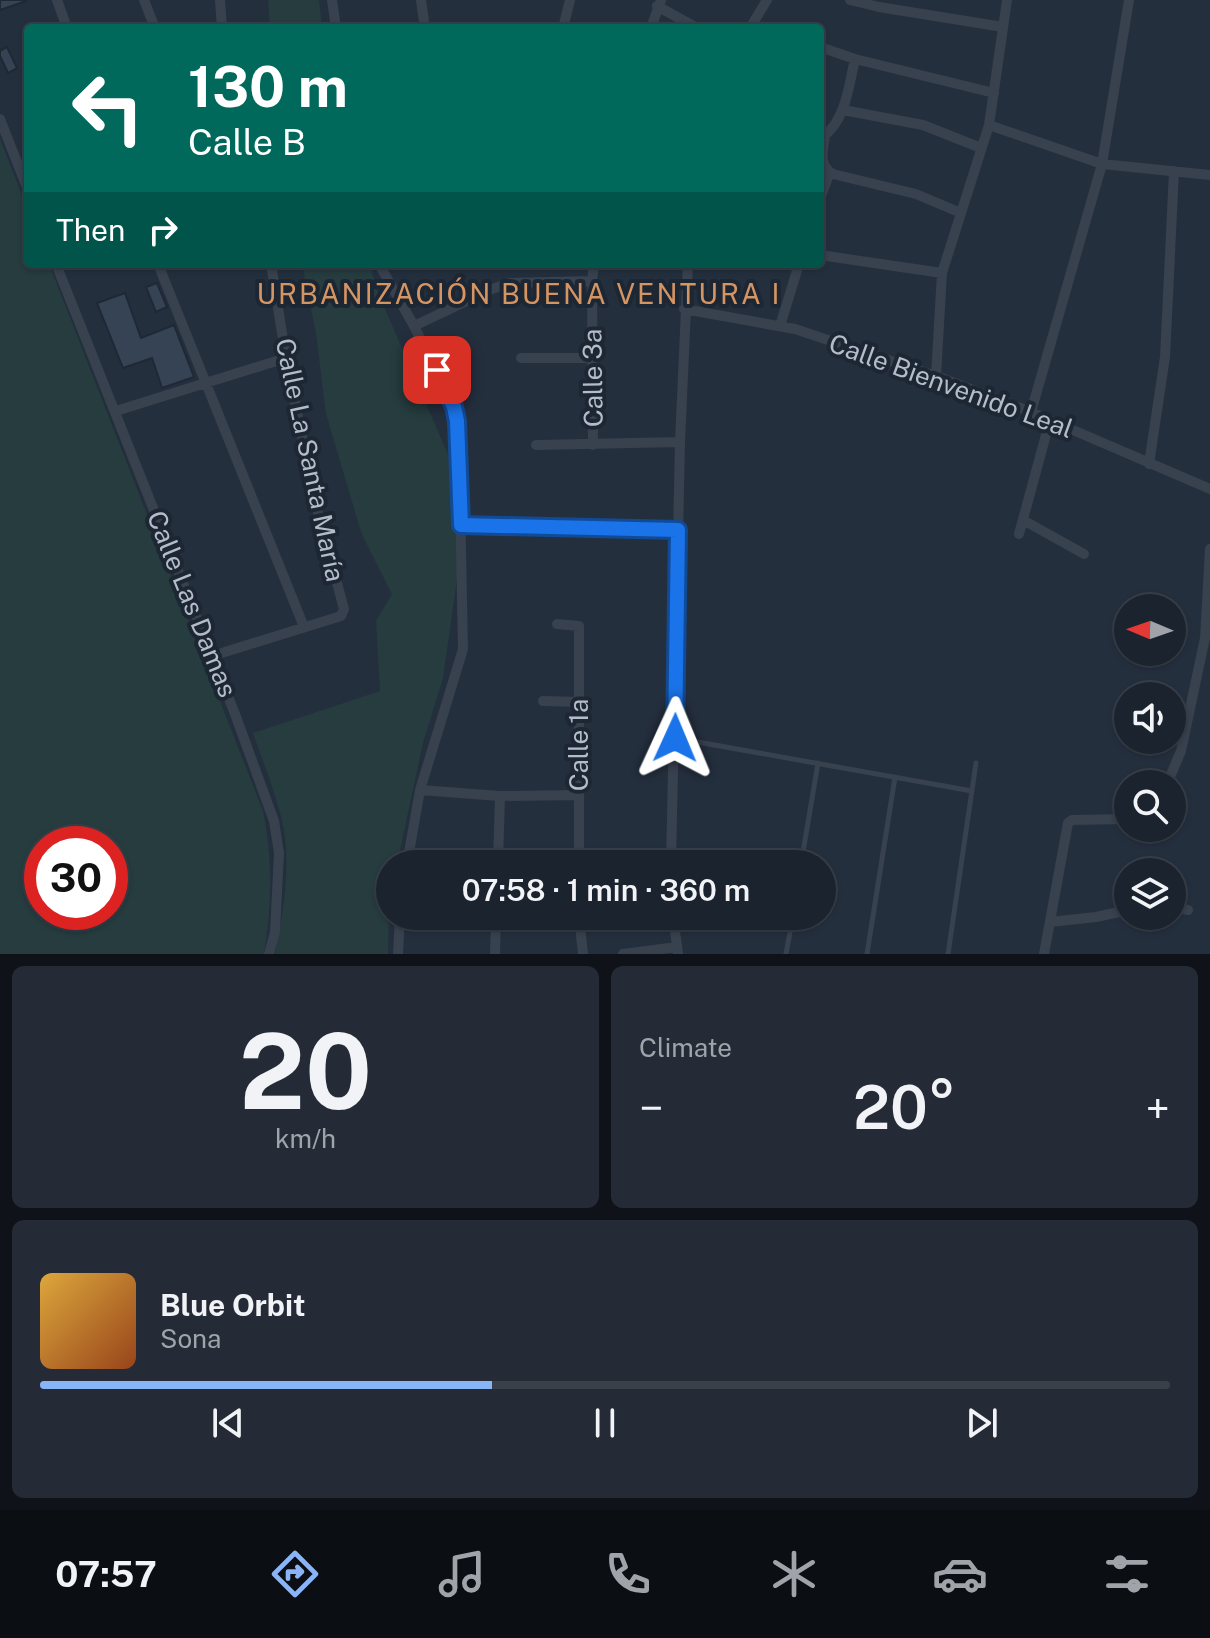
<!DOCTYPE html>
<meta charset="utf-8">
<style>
body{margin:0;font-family:"Public Sans",sans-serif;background:#242b36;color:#f1f3f6;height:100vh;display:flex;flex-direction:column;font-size:30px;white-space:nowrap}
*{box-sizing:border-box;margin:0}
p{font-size:26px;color:#a0a4aa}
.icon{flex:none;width:44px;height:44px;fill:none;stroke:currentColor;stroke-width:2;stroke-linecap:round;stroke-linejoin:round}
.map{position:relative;height:954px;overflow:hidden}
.panel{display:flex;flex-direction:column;gap:12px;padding:12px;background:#0f1319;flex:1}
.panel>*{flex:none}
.guide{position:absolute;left:24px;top:24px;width:800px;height:244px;border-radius:8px;box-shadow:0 2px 6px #0004,0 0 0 2px #39404a;background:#00695c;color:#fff;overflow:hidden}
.needle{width:52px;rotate:272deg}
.fabs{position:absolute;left:1114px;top:594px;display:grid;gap:16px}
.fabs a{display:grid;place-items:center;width:72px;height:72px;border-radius:50%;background:#1b232e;box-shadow:0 2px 6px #0004,0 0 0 2px #39404a;font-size:40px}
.speed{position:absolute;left:24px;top:826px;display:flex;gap:16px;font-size:40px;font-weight:700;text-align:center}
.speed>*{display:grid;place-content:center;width:104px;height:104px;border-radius:50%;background:#1b232e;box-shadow:0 2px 6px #0004,0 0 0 2px #39404a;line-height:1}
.speed .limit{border:12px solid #d22;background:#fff;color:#111}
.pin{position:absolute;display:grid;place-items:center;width:68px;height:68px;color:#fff;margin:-34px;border-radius:16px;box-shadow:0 4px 12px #0006}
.me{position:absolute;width:88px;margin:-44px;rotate:1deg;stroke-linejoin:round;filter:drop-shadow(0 0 6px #0008)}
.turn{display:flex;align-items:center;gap:28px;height:168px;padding:0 32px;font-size:36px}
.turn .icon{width:104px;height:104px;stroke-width:2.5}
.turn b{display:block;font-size:56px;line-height:68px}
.then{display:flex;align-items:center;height:76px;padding:0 32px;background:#0003;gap:16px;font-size:30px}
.big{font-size:60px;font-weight:600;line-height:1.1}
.panel .tile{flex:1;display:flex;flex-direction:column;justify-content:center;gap:12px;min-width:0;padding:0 28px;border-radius:12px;background:#242b36}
.panel .dial{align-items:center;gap:0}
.dial b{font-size:104px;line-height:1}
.song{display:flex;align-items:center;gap:24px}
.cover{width:96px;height:96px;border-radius:12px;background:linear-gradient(135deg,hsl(40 70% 55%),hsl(20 70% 35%))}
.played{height:8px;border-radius:4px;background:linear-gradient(90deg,#8ab4f8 40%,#39404a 40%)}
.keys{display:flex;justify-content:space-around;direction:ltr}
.heat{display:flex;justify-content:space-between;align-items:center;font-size:44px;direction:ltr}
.panel .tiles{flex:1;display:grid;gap:12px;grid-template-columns:1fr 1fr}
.tile:last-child{grid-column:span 2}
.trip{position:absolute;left:376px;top:850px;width:460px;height:80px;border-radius:40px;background:#1b232e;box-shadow:0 2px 6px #0004,0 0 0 2px #39404a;font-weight:600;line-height:80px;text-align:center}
.tabs{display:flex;height:128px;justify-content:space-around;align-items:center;background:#0b0e12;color:#a0a4aa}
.tabs .icon{width:56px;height:56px}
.tabs .selected{color:#8ab4f8}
.tabs b{font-size:36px;color:#f1f3f6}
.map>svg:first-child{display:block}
</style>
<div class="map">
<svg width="1210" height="954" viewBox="0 0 1210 954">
<rect width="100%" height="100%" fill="#242f3e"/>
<path fill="#263c3f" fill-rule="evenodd" d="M268,0H319L322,28H270Z
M0,139L28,210V264H49L263,811C273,860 272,904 264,954H0ZM110,844V912H42V844Z
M302,264H370L376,288L460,482L462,544L443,678L423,743L397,864H390L388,954H275C282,918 288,885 286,848C284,812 265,768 253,733L380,691L376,621L392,594L362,535L326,414L316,333Z"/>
<path fill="#364354" stroke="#1f2835" stroke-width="2" d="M0,0H26V1L0,10Z
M7,47L17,68L8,73L0,56V51Z
M157,283L167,307L156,312L146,287Z
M125,293L141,338L174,325L194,377L162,388L152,358L123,368L97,303Z"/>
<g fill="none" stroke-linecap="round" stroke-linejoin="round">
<path stroke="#38414e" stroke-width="5" d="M675,738L972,791
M801,864L818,763
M786,954L793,916
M867,954L895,777
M948,954L976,763"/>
<path stroke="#38414e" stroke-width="10" d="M57,0L67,28
M144,0L155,28
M220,0L222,28
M332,0L336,28
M421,0L425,28
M850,0L879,7L1003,27
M657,6L697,28
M563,28L570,0
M651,28L661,0
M750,28L767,0
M820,47L855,59L994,93
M843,110L923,125L981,148
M0,119L28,190
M989,125L1102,164L1210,175
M825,136C823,151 818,165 833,174L916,194L961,213
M822,137C846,122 849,84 855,59
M820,199L830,172
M820,255L942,273
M56,264L235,714L274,821L279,853L275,932L269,954
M158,264L304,627
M379,264L414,326L454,407L459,451L463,649L420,790L407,864
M684,309L795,329L936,376L1031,412L1210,489
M414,326L492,289L510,283L592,281
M780,326L799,264
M521,358H592
M936,376L942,273L989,125L1007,0
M116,411L286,358
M1031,412L1102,164L1129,0
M536,445L680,442
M593,445L592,281L594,264
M1149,464L1165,357L1174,171
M1023,520L1084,554
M461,525L678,530
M1019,534L1050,420
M557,624L579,626V864
M212,656L341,616L344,609L316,505L286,358L271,264
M543,701L579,702
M1167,784L1181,751L1205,638L1210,549
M420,790L500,796L579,795
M498,864L500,796
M671,864L680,442L688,264
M1172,907L1188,910
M579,916L583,954
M673,916L678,954
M1050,922L1096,917L1128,910
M398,954L400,916
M495,954L496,916
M623,954L677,947
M1044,954L1068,823L1072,820L1128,819"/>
</g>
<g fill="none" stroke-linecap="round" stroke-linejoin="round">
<g stroke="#114b97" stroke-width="20">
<path id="route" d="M437,370L454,407L457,421L461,525L678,530L675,738"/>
</g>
<use href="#route" stroke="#1a73e8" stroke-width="14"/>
</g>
<g text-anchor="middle" stroke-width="8" stroke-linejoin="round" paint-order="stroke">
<g font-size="26" fill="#b4bcc9" stroke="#1d2633">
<text transform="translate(593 378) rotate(-91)" y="9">Calle 3a</text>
<text transform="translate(951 386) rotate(20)" y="9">Calle Bienvenido Leal</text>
<text transform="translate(310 460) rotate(78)" y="9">Calle La Santa María</text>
<text transform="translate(192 604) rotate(68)" y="9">Calle Las Damas</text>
<text transform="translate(579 745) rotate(-90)" y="9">Calle 1a</text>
</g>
<g font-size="28" letter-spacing="2" fill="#d59563" stroke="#1d2633">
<text x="519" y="304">URBANIZACIÓN BUENA VENTURA I</text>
</g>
</g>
</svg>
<div class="fabs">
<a><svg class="needle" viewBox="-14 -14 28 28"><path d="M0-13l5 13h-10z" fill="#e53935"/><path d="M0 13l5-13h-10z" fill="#a0a4aa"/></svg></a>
<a><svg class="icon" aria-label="sound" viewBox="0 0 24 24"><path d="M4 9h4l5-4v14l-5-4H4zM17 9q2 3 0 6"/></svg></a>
<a><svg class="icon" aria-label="search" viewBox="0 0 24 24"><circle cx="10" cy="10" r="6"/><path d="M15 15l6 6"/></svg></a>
<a><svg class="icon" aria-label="layers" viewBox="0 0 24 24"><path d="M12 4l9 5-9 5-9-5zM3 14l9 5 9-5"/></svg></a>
</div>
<div class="speed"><div class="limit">30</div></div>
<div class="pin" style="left:437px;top:370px;background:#d93025"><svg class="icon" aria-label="arrive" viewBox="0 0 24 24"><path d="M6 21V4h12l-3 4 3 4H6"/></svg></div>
<svg class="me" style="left:675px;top:738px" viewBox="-20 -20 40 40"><path d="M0-17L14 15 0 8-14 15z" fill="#1a73e8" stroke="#fff" stroke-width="4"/></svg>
<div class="trip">07:58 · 1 min · 360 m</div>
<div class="guide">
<div class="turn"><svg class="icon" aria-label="left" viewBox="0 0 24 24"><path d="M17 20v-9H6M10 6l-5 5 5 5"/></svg><div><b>130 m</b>Calle B</div></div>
<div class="then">Then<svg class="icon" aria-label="right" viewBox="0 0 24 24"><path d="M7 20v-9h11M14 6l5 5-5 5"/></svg></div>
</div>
</div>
<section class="panel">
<div class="tiles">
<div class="tile dial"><b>20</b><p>km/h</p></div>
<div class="tile"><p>Climate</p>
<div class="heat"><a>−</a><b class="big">20°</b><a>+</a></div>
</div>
<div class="tile">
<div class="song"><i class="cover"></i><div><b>Blue Orbit</b><p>Sona</p></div></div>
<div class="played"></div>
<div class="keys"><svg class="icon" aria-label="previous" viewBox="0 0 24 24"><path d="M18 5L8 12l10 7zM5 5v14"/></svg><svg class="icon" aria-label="pause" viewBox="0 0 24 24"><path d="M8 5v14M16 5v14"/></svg><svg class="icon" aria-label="next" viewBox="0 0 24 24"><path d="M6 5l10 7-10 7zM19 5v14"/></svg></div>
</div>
</div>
</section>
<nav class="tabs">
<b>07:57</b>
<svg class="icon selected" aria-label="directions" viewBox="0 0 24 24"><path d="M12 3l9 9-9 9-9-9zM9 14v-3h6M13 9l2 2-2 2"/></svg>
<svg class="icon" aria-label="music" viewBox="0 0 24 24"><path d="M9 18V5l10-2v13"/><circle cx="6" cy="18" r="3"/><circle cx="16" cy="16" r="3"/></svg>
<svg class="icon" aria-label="phone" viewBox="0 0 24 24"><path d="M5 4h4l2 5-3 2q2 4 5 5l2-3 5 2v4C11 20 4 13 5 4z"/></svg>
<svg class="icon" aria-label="climate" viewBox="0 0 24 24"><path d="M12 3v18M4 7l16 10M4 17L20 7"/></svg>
<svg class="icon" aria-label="car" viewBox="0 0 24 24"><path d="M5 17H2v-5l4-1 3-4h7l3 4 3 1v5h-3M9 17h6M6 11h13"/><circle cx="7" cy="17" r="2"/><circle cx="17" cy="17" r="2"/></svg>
<svg class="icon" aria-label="filters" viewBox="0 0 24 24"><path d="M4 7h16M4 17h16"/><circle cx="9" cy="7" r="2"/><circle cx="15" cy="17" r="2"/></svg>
</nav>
